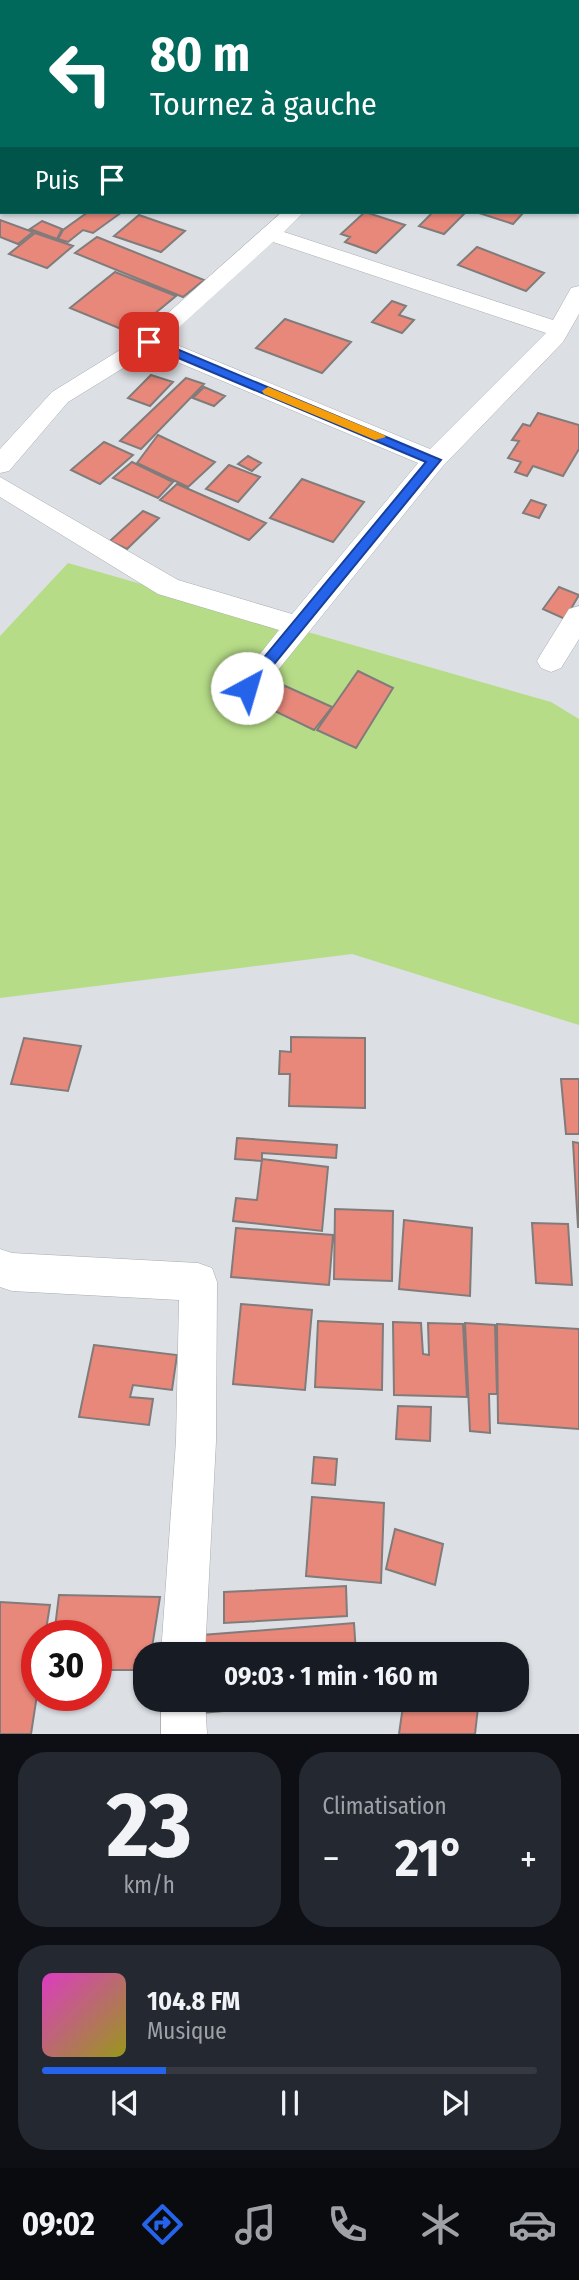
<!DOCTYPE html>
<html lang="fr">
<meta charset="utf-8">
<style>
body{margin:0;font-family:"Fira Sans Condensed",sans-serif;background:#242831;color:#f1f3f6;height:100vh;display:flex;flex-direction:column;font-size:26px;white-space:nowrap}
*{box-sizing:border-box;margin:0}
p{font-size:23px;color:#9ea1a6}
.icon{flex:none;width:38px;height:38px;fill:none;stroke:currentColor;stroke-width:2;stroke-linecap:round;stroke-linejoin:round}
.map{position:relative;height:1734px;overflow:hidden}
.panel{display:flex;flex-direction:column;gap:18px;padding:18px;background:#0d0f14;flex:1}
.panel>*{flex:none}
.hud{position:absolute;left:0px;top:0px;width:579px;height:214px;box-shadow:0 2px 5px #0004;background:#00695c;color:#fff;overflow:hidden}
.speed{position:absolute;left:21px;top:1620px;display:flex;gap:14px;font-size:35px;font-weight:700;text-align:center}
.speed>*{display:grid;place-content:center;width:91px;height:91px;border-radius:50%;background:#171b24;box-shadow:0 2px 5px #0004;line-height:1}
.speed .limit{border:10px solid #d22;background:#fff;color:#111}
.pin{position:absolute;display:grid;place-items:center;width:60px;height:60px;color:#fff;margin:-30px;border-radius:14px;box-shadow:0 4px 10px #0006}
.me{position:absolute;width:77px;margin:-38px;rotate:39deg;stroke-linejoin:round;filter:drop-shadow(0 0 5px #0008)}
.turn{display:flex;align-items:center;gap:24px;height:147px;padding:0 35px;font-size:32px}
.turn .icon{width:91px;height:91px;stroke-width:2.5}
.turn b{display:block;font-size:49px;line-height:60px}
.then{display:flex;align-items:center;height:66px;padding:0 35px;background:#0003;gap:14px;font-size:26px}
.big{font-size:52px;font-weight:700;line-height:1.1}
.panel .card{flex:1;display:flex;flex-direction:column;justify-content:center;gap:10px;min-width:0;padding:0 24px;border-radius:28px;background:#242831}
.panel .dial{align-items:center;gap:0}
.dial b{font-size:91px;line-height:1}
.song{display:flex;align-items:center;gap:21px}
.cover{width:84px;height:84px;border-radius:10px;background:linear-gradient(135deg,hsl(310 70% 55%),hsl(60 70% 35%))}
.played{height:7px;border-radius:4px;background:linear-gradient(90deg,#2563eb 25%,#363941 25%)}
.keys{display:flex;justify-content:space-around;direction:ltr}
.heat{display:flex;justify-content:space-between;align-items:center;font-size:38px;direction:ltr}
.panel .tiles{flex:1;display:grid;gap:18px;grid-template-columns:1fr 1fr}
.card:last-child{grid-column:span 2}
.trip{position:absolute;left:133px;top:1642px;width:396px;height:70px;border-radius:28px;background:#171b24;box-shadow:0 2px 5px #0004;font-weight:700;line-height:70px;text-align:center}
.tab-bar{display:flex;height:112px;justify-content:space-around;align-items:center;background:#090b0e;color:#9ea1a6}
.tab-bar .icon{width:49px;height:49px}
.tab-bar .on{color:#2563eb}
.tab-bar b{font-size:32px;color:#f1f3f6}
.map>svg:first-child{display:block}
</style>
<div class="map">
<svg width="579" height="1734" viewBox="0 0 579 1734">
<rect width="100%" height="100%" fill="#dce0e4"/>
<path fill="#b6dc87" d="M68,563L551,702L579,719V1025L352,954L0,998V636Z"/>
<path fill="#e8887b" stroke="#817c7b" stroke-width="2" d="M88,212H122L93,233L83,230L68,242L58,239L63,230Z
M365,212L405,225L376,253L345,242L350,237L341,234Z
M433,212H462L465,213L444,234L419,226Z
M476,212H524L513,224Z
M139,215L185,231L161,252L114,236Z
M0,220L33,232L18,244L0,237Z
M42,221L62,229L57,239L30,229Z
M35,233L73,246L47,268L9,254Z
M97,237L204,280L183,297L75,253Z
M477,247L544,273L526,291L458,265Z
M115,272L176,296L131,333L70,308Z
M392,301L406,306L399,315L414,320L402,333L372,322Z
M285,319L351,342L322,373L256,348Z
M151,375L173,382L150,406L128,398Z
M186,378L204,384L141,449L120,441Z
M204,387L225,396L214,406L193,398Z
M538,413L579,425V449L563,476L533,466L527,476L515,472L521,462L508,458L519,441L512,440L523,424L530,426Z
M158,435L215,462L188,487L137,463Z
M104,442L133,455L100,484L71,470Z
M248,456L261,463L252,471L238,464Z
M132,462L173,482L158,498L113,478Z
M229,465L260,477L238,502L206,489Z
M302,479L364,502L333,542L270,518Z
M177,484L266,523L249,540L160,500Z
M531,500L546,505L539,518L523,513Z
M143,511L159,518L127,549L110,541Z
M559,587L579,595L565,619L543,609Z
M358,671L393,688L356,748L317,730Z
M274,681L332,707L314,730L256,702Z
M291,1037L365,1038V1108L289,1106L290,1074H279L280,1051L291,1052Z
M24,1038L81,1046L68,1091L11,1084Z
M561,1079H579V1134H566Z
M237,1138L337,1145L336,1158L262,1153V1161L235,1159Z
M573,1142L579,1143V1227H578Z
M262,1159L328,1167L322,1231L233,1221L236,1198L257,1200Z
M335,1209L393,1211L392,1281L334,1279Z
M404,1220L472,1228L470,1296L399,1289Z
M532,1223L568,1224L572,1285L536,1283Z
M236,1228L333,1235L329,1285L231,1277Z
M241,1304L312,1310L305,1390L233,1384Z
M318,1321L383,1324L382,1390L315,1387Z
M393,1322L421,1323L423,1354L429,1355L428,1323L463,1324L467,1397L394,1395Z
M465,1323L495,1325L497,1394H489L490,1433L470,1431Z
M497,1324L579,1329V1429L498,1423Z
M94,1345L177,1355L172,1390L133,1385L130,1397L153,1399L149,1425L79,1417Z
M398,1406L431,1407L430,1441L396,1439Z
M314,1457L337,1459L335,1485L312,1483Z
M312,1497L384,1503L381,1583L306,1576Z
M395,1529L443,1544L435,1585L386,1569Z
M346,1586L347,1616L224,1623V1592Z
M59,1595L160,1597L151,1654H145V1670H96V1636H54Z
M0,1602L50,1605L45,1636H37V1695L31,1734H0Z
M354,1623L356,1654H202V1635Z
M412,1645L447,1654H411Z
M203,1699H354L203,1713Z
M404,1699H479L475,1734H399Z"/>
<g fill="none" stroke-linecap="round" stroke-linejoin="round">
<g stroke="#a8acaf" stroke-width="1">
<path id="street" d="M62,0H83L60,2Z
M266,0H284L265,2Z
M0,23H2L0,34Z
M578,90H579V102H578Z
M0,175H2L0,188Z
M282,212H304L284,232L553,320L571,288L579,286V314L563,342L443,466L257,696L247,699L237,696L233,688L279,630L158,594L0,497V477L178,580L292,614L418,463L151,351L68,402L9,471L0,473V449L52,392L141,337ZM273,242L546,333L430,449L165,340Z
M579,606V639L561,668L551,672L541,668L537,661L541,654L569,609Z
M0,1249L12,1253L198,1263L212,1268L217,1282L216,1441L205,1654H161L176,1441L179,1300L12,1291L0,1287Z
M161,1699H205L207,1734H161Z"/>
</g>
<use href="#street" fill="#fff" fill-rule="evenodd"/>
</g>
<path fill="#2563eb" stroke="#184099" stroke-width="2" d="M145,339H153L441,460L252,691L247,693L240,688L242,684L426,462L145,344Z"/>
<path fill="#f59e0b" d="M268,387L384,435L386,437L375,440L264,394L262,391Z"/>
</svg>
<div class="speed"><div class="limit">30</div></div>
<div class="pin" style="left:149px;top:342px;background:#d93025"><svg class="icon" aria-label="arrive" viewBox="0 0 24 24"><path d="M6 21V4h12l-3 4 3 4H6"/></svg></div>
<svg class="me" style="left:247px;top:688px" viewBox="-20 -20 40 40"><circle r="19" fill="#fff"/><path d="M0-13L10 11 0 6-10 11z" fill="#2563eb"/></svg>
<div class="trip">09:03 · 1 min · 160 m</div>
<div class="hud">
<div class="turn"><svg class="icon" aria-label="left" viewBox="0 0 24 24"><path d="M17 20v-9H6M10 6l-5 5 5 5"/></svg><div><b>80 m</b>Tournez à gauche</div></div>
<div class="then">Puis<svg class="icon" aria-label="arrive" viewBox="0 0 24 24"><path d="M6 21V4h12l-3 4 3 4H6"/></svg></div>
</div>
</div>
<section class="panel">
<div class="tiles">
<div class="card dial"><b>23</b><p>km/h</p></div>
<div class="card"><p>Climatisation</p>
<div class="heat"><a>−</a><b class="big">21°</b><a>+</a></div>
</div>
<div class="card">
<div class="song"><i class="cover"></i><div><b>104.8 FM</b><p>Musique</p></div></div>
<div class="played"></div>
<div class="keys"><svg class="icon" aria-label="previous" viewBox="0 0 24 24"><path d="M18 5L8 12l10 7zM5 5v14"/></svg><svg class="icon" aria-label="pause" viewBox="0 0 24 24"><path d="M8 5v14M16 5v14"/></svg><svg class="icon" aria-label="next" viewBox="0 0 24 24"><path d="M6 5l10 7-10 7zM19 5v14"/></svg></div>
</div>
</div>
</section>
<nav class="tab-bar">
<b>09:02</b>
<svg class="icon on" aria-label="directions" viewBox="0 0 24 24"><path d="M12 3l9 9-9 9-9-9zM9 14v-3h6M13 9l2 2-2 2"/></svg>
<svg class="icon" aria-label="music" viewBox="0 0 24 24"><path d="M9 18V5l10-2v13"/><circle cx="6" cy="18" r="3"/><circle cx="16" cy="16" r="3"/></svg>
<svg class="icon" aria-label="phone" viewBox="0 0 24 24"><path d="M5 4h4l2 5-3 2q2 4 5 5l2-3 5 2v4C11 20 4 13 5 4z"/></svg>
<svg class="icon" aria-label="climate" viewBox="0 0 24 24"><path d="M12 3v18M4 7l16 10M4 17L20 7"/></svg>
<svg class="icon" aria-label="car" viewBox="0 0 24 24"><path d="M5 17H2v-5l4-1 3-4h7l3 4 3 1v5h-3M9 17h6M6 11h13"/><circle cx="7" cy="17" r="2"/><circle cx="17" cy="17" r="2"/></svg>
</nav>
